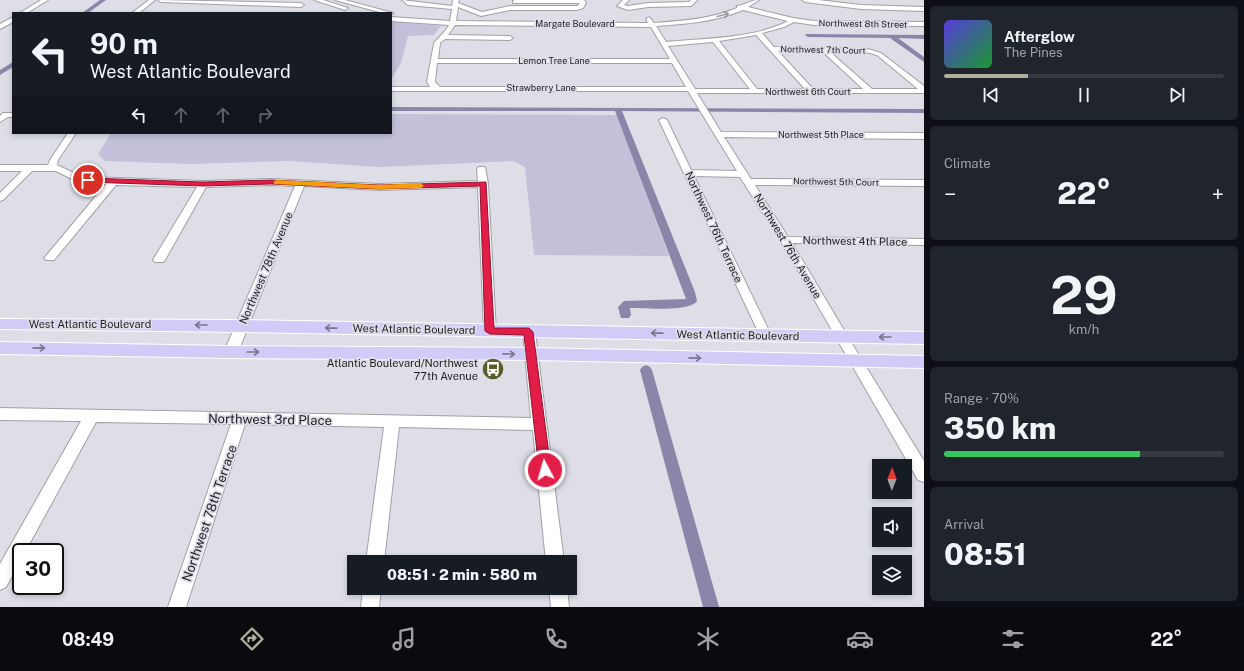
<!DOCTYPE html>
<meta charset="utf-8">
<style>
body{margin:0;font-family:"Public Sans",sans-serif;background:#20242c;color:#f1f3f6;height:100vh;display:flex;flex-direction:column;font-size:15px;white-space:nowrap}
*{box-sizing:border-box;margin:0}
p{font-size:13px;color:#9ea1a6}
.icon{flex:none;width:22px;height:22px;fill:none;stroke:currentColor;stroke-width:2;stroke-linecap:round;stroke-linejoin:round}
.map{position:relative;flex:1;overflow:hidden}
.side{display:flex;flex-direction:column;gap:6px;padding:6px;background:#0d0f14;width:320px}
.side>*{flex:none}
.banner{position:absolute;left:12px;top:12px;width:380px;height:122px;border-radius:0px;box-shadow:0 2px 6px #0003;background:#171b24;color:#f1f3f6;overflow:hidden}
.needle{width:26px;rotate:1deg}
.buttons{position:absolute;left:872px;top:459px;display:grid;gap:8px}
.buttons a{display:grid;place-items:center;width:40px;height:40px;border-radius:0px;background:#171b24;box-shadow:0 2px 6px #0003;font-size:20px}
.speed{position:absolute;left:12px;top:543px;display:flex;gap:8px;font-size:20px;font-weight:700;text-align:center}
.speed>*{display:grid;place-content:center;width:52px;height:52px;border-radius:50%;background:#171b24;box-shadow:0 2px 6px #0003;line-height:1}
.speed .limit{border:2px solid #111;border-radius:6px;background:#fff;color:#111}
.pin{position:absolute;display:grid;place-items:center;width:34px;height:34px;color:#fff;margin:-17px;border:2px solid #fff;border-radius:50%;box-shadow:0 1px 4px #0007}
.me{position:absolute;width:44px;margin:-22px;rotate:354deg;stroke-linejoin:round;filter:drop-shadow(0 0 3px #0008)}
.turn{display:flex;align-items:center;gap:14px;height:84px;padding:0 12px;font-size:18px}
.turn .icon{width:52px;height:52px;stroke-width:2.5}
.turn b{display:block;font-size:28px;line-height:34px}
.lanes{display:flex;align-items:center;height:38px;padding:0 12px;background:#0003;justify-content:center;gap:20px;direction:ltr}
.lanes .off{opacity:.35}
.big{font-size:30px;font-weight:800;line-height:1.1}
.side .tile{flex:1;display:flex;flex-direction:column;justify-content:center;gap:6px;min-width:0;padding:0 14px;border-radius:6px;background:#20242c}
.side .dial{align-items:center;gap:0}
.dial b{font-size:52px;line-height:1}
.song{display:flex;align-items:center;gap:12px}
.cover{width:48px;height:48px;border-radius:6px;background:linear-gradient(135deg,hsl(250 70% 55%),hsl(130 70% 35%))}
.played{height:4px;border-radius:2px;background:linear-gradient(90deg,#aeaf9a 30%,#363941 30%)}
.keys{display:flex;justify-content:space-around;direction:ltr}
.heat{display:flex;justify-content:space-between;align-items:center;font-size:22px;direction:ltr}
.charge{height:6px;border-radius:3px;background:linear-gradient(90deg,#34c759 70%,#363941 0)}
.trip{position:absolute;left:347px;top:555px;width:230px;height:40px;border-radius:0px;background:#171b24;box-shadow:0 2px 6px #0003;font-weight:800;line-height:40px;text-align:center}
.tabs{display:flex;height:64px;justify-content:space-around;align-items:center;background:#090b0e;color:#9ea1a6}
.tabs .icon{width:28px;height:28px}
.tabs .current{color:#aeaf9a}
.tabs b{font-size:18px;color:#f1f3f6}
main{display:flex;flex:1;min-height:0}
.map>svg:first-child{display:block}
</style>
<main>
<div class="map">
<svg width="924" height="607" viewBox="0 0 924 607">
<rect width="100%" height="100%" fill="#dedee7"/>
<path fill="#c3c1da" d="M391,21L441,26L434,35L408,36L401,63L391,80Z
M391,114L617,115L669,256L534,255L525,167L513,161L380,167L289,161L190,164L105,161L98,154L111,133H391Z"/>
<g fill="none" stroke-linecap="round" stroke-linejoin="round">
<path fill="#8986a9" fill-rule="evenodd" d="M100,0H106L88,13H82Z
M806,34L924,35V39L898,38L924,57V62L890,38L808,37L805,35Z
M13,62V67L0,75V70Z
M391,107L924,109V113L622,111L695,292L697,301C690,312 644,308 630,308L631,315L629,318H621L618,307L624,301L686,299L615,111H391Z
M646,365L650,367L652,370L719,607H703L640,370L642,367Z"/>
<g stroke="#a0a0a9" stroke-width="2">
<path id="minor" d="M41,0H48L27,13H20Z
M149,0H155L139,13H132Z
M158,0L301,3L304,5L301,7L161,2Z
M314,0H323L348,8L345,10Z
M335,0H345L393,13L391,14V13H383Z
M402,0L452,6L453,0H459L458,3L482,12L510,6H577L580,3H513V1L515,0H584L586,3L583,8L577,10H510L481,16L458,7L456,21L648,23L646,19L649,17L654,23C682,21 711,19 737,8V6C745,5 750,0 759,0L748,7L793,18L814,21L924,22V26L814,25L794,22L784,27L762,33L774,47L868,49L881,53L924,86V93H697L721,132L924,133V139L724,137L751,179L924,180V186L755,185L788,237L924,239V245L792,243L860,357L924,461V482L918,480L780,240L740,177L694,176L771,335L769,338L765,340L761,338L659,120L663,118L667,120L691,170L737,171L688,91H391L392,87H430L427,82L434,43L445,31L449,25L391,21V17L450,21L452,9L408,5ZM743,10L788,21C754,39 704,38 666,42L656,26C686,24 715,22 743,10ZM455,25L651,27L670,59H438L440,43L445,39L510,40L513,38L510,36L448,35ZM756,35L805,89H757L719,41ZM712,42H713L750,89H695L668,46ZM778,51H822L863,89H813ZM830,52H866L877,55L918,89H872ZM437,63H672L686,87H440L435,82Z
M623,0H629L624,5L628,6L648,3L689,2L691,0H697L691,6L648,7L628,10L617,6Z
M802,0H818L861,5L924,7V11L861,9L805,2Z
M13,17V22L0,29V24Z
M3,113H13V117H8L0,122V116Z
M68,133H76L58,160L57,165L76,174L88,177L203,181L271,179L379,184L478,181L477,169L479,167H485L488,184L496,331L494,334L490,336L486,334L484,331L478,187L379,190L304,186L238,352L236,355L231,357L226,355L224,352L295,186L271,185L206,187L165,260L163,262H155L153,260L197,187L116,185L54,260H46L44,258L46,256L106,184L88,183L70,178L56,171H32L3,200L0,201V193L22,171H0V165H48L50,160Z
M529,327L533,329L535,332L564,562H546L533,430L399,427L384,562H366L384,427L245,424L186,607H168L231,424L96,422L25,552H21V560L6,587L0,590V564L81,421L0,420V408L531,418L523,332L525,329Z
M363,588H381L379,607H361Z
M549,588H567L569,607H551Z"/>
</g>
<g stroke="#fff" stroke-width="2">
<path id="major" d="M0,319L242,320L924,332V344L242,332L0,329Z
M0,342L231,346L531,348L924,356V368L531,360L231,358L0,354Z"/>
</g>
<use href="#minor" fill="#fff" fill-rule="evenodd"/>
<use href="#major" fill="#d1ccf7" fill-rule="evenodd"/>
</g>
<defs><path id="oneway-shaft" d="M-6 0H5M1.5-3L5.5 0L1.5 3" fill="none" stroke-width="1.6" stroke-linecap="round" stroke-linejoin="round"/></defs>
<use stroke="#9a9a9b" href="#oneway-shaft" transform="translate(723 15) rotate(-15)"/>
<g stroke="#78758c">
<use href="#oneway-shaft" transform="translate(201 325) rotate(-180)"/>
<use href="#oneway-shaft" transform="translate(331 328) rotate(-179)"/>
<use href="#oneway-shaft" transform="translate(657 333) rotate(-179)"/>
<use href="#oneway-shaft" transform="translate(885 337) rotate(-180)"/>
<use href="#oneway-shaft" transform="translate(39 348) rotate(1)"/>
<use href="#oneway-shaft" transform="translate(253 352)"/>
<use href="#oneway-shaft" transform="translate(509 354) rotate(1)"/>
<use href="#oneway-shaft" transform="translate(695 358) rotate(1)"/>
</g>
<path fill="#e11d48" stroke="#92132f" d="M88,178L203,182L271,180L379,185L486,182L494,328H529L533,332L551,470L549,474L545,475L541,474L539,470L524,335L490,334L485,331L480,186L379,189L271,184L203,186L86,182L85,180Z"/>
<path fill="#f59e0b" d="M277,180L379,185L421,183L424,186L421,188L379,189L274,184V181Z"/>
<defs>
<g id="bus-disc" transform="scale(1.15)"><circle r="9.5" fill="#5c5c29" stroke="#dedee7"/><path d="M-5-6H5V4H4V6H2V4H-2V6H-4V4H-5ZM-3.5-4V0h7V-4ZM-3.5 1.2v1.5H-2V1.2ZM2 1.2v1.5H3.5V1.2Z" fill="#fff"/></g>
</defs>
<g fill-rule="evenodd">
<use href="#bus-disc" x="493" y="369"/>
</g>
<g text-anchor="middle" stroke-width="3.5" stroke-linejoin="round" paint-order="stroke">
<g font-size="9" fill="#1e1e21" stroke="#dedee7">
<text x="575" y="27">Margate Boulevard</text>
<text transform="translate(863 24) rotate(1)" y="3">Northwest 8th Street</text>
<text transform="translate(823 50) rotate(1)" y="3">Northwest 7th Court</text>
<text x="554" y="64">Lemon Tree Lane</text>
<text x="541" y="91">Strawberry Lane</text>
<text x="808" y="95">Northwest 6th Court</text>
<text x="821" y="138">Northwest 5th Place</text>
<text transform="translate(836 182) rotate(1)" y="3">Northwest 5th Court</text>
</g>
<g font-size="11" fill="#1e1e21" stroke="#dedee7">
<text transform="translate(714 227) rotate(65)" y="4">Northwest 76th Terrace</text>
<text transform="translate(855 241) rotate(1)" y="4">Northwest 4th Place</text>
<text transform="translate(788 246) rotate(59)" y="4">Northwest 76th Avenue</text>
<text transform="translate(266 268) rotate(-67)" y="4">Northwest 78th Avenue</text>
<text x="90" y="328">West Atlantic Boulevard</text>
<text transform="translate(414 329) rotate(1)" y="4">West Atlantic Boulevard</text>
<text transform="translate(738 335) rotate(1)" y="4">West Atlantic Boulevard</text>
</g>
<g font-size="11" fill="#1e1e21" stroke="#dedee7" text-anchor="end">
<text x="478" y="367">Atlantic Boulevard/Northwest<tspan x="478" dy="13">77th Avenue</tspan></text>
</g>
<g font-size="13" fill="#1e1e21" stroke="#dedee7">
<text transform="translate(270 419) rotate(1)" y="5">Northwest 3rd Place</text>
<text transform="translate(209 513) rotate(-71)" y="5">Northwest 78th Terrace</text>
</g>
</g>
</svg>
<div class="buttons">
<a><svg class="needle" viewBox="-14 -14 28 28"><path d="M0-13l5 13h-10z" fill="#e53935"/><path d="M0 13l5-13h-10z" fill="#9ea1a6"/></svg></a>
<a><svg class="icon" aria-label="sound" viewBox="0 0 24 24"><path d="M4 9h4l5-4v14l-5-4H4zM17 9q2 3 0 6"/></svg></a>
<a><svg class="icon" aria-label="layers" viewBox="0 0 24 24"><path d="M12 4l9 5-9 5-9-5zM3 14l9 5 9-5"/></svg></a>
</div>
<div class="speed"><div class="limit">30</div></div>
<div class="pin" style="left:88px;top:180px;background:#d93025"><svg class="icon" aria-label="arrive" viewBox="0 0 24 24"><path d="M6 21V4h12l-3 4 3 4H6"/></svg></div>
<svg class="me" style="left:545px;top:470px" viewBox="-20 -20 40 40"><circle r="17" fill="#e11d48" stroke="#fff" stroke-width="3"/><path d="M0-11L8 9 0 5-8 9z" fill="#fff"/></svg>
<div class="trip">08:51 · 2 min · 580 m</div>
<div class="banner">
<div class="turn"><svg class="icon" aria-label="left" viewBox="0 0 24 24"><path d="M17 20v-9H6M10 6l-5 5 5 5"/></svg><div><b>90 m</b>West Atlantic Boulevard</div></div>
<div class="lanes"><svg class="icon" aria-label="left" viewBox="0 0 24 24"><path d="M17 20v-9H6M10 6l-5 5 5 5"/></svg><svg class="icon off" aria-label="ahead" viewBox="0 0 24 24"><path d="M12 20V5M6 11l6-6 6 6"/></svg><svg class="icon off" aria-label="ahead" viewBox="0 0 24 24"><path d="M12 20V5M6 11l6-6 6 6"/></svg><svg class="icon off" aria-label="right" viewBox="0 0 24 24"><path d="M7 20v-9h11M14 6l5 5-5 5"/></svg></div>
</div>
</div>
<section class="side">
<div class="tile">
<div class="song"><i class="cover"></i><div><b>Afterglow</b><p>The Pines</p></div></div>
<div class="played"></div>
<div class="keys"><svg class="icon" aria-label="previous" viewBox="0 0 24 24"><path d="M18 5L8 12l10 7zM5 5v14"/></svg><svg class="icon" aria-label="pause" viewBox="0 0 24 24"><path d="M8 5v14M16 5v14"/></svg><svg class="icon" aria-label="next" viewBox="0 0 24 24"><path d="M6 5l10 7-10 7zM19 5v14"/></svg></div>
</div>
<div class="tile"><p>Climate</p>
<div class="heat"><a>−</a><b class="big">22°</b><a>+</a></div>
</div>
<div class="tile dial"><b>29</b><p>km/h</p></div>
<div class="tile"><p>Range · 70%</p><b class="big">350 km</b><div class="charge"></div></div>
<div class="tile"><p>Arrival</p><b class="big">08:51</b></div>
</section>
</main>
<nav class="tabs">
<b>08:49</b>
<svg class="icon current" aria-label="directions" viewBox="0 0 24 24"><path d="M12 3l9 9-9 9-9-9zM9 14v-3h6M13 9l2 2-2 2"/></svg>
<svg class="icon" aria-label="music" viewBox="0 0 24 24"><path d="M9 18V5l10-2v13"/><circle cx="6" cy="18" r="3"/><circle cx="16" cy="16" r="3"/></svg>
<svg class="icon" aria-label="phone" viewBox="0 0 24 24"><path d="M5 4h4l2 5-3 2q2 4 5 5l2-3 5 2v4C11 20 4 13 5 4z"/></svg>
<svg class="icon" aria-label="climate" viewBox="0 0 24 24"><path d="M12 3v18M4 7l16 10M4 17L20 7"/></svg>
<svg class="icon" aria-label="car" viewBox="0 0 24 24"><path d="M5 17H2v-5l4-1 3-4h7l3 4 3 1v5h-3M9 17h6M6 11h13"/><circle cx="7" cy="17" r="2"/><circle cx="17" cy="17" r="2"/></svg>
<svg class="icon" aria-label="filters" viewBox="0 0 24 24"><path d="M4 7h16M4 17h16"/><circle cx="9" cy="7" r="2"/><circle cx="15" cy="17" r="2"/></svg>
<b>22°</b>
</nav>
